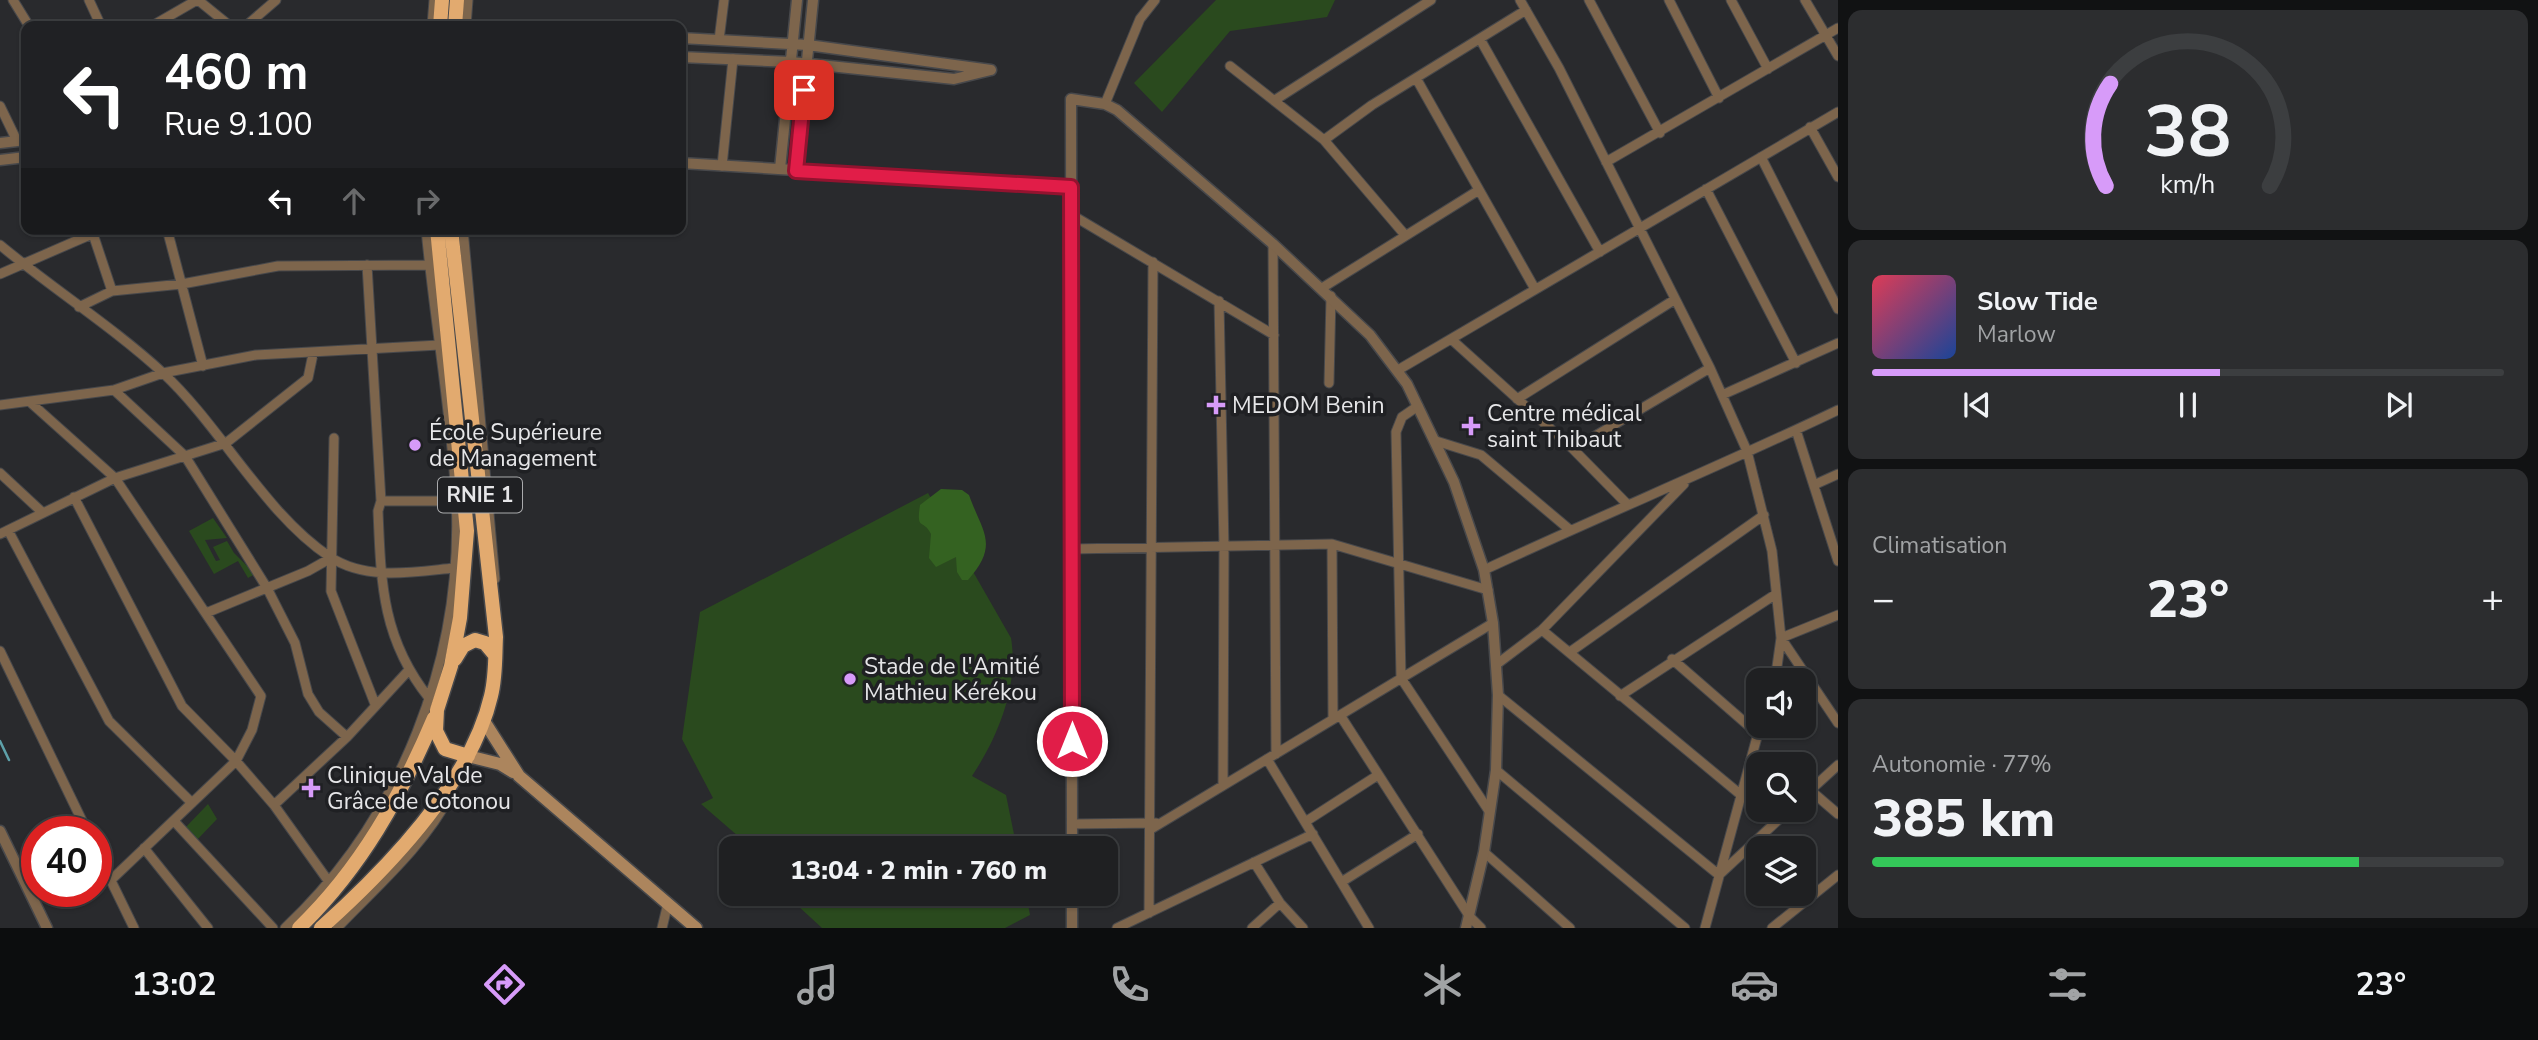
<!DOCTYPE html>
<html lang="fr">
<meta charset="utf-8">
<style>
body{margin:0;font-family:"Nunito Sans",sans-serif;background:#2c2d2f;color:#f1f3f6;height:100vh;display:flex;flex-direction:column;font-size:26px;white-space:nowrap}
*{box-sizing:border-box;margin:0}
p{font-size:23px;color:#a1a3a5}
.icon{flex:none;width:38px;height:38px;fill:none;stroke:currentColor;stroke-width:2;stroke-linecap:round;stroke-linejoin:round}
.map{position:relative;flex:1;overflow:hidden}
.side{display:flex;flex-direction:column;gap:10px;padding:10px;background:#111213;width:700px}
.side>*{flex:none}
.guide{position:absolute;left:21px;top:21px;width:665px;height:214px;border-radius:14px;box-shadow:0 2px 5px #0004,0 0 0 2px #3c3e40;background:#202124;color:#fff;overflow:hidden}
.tools{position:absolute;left:1746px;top:668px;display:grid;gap:14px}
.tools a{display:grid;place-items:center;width:70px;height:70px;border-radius:14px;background:#1f2022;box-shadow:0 2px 5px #0004,0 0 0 2px #3c3e40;font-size:35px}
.speed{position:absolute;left:21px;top:816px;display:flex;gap:14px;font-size:35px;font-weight:700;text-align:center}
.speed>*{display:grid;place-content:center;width:91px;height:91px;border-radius:50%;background:#1f2022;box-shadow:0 2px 5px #0004,0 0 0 2px #3c3e40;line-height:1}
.speed .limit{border:10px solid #d22;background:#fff;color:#111}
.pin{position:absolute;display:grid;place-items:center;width:60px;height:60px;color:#fff;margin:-30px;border-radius:14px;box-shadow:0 4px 10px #0006}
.me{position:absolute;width:77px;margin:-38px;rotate:0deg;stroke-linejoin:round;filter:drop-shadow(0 0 5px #0008)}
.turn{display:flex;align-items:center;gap:24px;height:147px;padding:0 28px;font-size:32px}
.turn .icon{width:91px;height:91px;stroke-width:2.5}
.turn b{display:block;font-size:49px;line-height:60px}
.lanes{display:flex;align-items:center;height:66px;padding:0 28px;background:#0003;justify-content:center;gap:35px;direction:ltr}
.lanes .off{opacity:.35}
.big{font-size:52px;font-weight:800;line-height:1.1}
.side .tile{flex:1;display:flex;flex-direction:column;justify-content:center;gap:10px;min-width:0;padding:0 24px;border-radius:14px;background:#2c2d2f}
.side .dial{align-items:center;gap:0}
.dial svg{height:182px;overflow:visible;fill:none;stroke:#3c3e40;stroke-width:7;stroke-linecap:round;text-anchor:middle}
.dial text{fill:#f1f3f6;stroke:none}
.song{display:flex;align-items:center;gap:21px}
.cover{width:84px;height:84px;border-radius:10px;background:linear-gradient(135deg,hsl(350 70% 55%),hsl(220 70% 35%))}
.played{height:7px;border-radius:4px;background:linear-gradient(90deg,#d79bf9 55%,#3c3e40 55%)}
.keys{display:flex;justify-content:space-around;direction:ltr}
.heat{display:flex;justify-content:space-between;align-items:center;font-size:38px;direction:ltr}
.charge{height:10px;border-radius:5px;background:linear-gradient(90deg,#34c759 77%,#3c3e40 0)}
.trip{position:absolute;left:719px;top:836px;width:399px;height:70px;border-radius:14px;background:#1f2022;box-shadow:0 2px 5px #0004,0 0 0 2px #3c3e40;font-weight:800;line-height:70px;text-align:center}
.dock{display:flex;height:112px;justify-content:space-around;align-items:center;background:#0c0d0e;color:#a1a3a5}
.dock .icon{width:49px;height:49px}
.dock .current{color:#d79bf9}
.dock b{font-size:32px;color:#f1f3f6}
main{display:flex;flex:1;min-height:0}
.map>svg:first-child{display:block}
</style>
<main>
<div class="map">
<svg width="1838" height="928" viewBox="0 0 1838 928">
<rect width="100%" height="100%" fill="#292a2d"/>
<path fill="#2a4a1e" d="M1216,0H1335L1327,17L1230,31L1162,112L1134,83Z
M928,493L1011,638C1019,686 998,737 972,776L1006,795L1017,849H753L701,804L713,798L682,739L700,612Z
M213,518L227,538L205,540L216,561L220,560L213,547L227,541L234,553L255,574L248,578L238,561L214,574L189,531Z
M208,804L217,819L196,841L185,828Z
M785,894H1026L1030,915L1005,928H822Z"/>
<path fill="#346221" d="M941,489L962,490L969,495C982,532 1000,544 968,580H962L957,572L956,557L936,567L929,558L931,534C923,518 916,532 920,505Z"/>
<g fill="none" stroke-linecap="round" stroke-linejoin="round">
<path stroke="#5ea1aa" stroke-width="2.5" d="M0,741L9,760"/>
<g stroke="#47484b" stroke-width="11">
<path id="minor" d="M13,0L29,26
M89,0L101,26
M198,0L230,26
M1520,0L1559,68L1710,368L1747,451L1772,551L1781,638L1775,681
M1589,0L1660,133
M1669,0L1719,98
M1731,0L1768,69
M1805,0L1838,56
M152,26L197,0
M246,26L276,0
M432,26L434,0
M466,26L468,0
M1480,39L1600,252
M719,40L724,0
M1230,66L1324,140L1405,235
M1416,78L1535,289
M1275,100L1431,0
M1105,104L1140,19L1155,0
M0,106L17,141
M1810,127L1838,177
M1324,140L1372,105L1526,10
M1761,157L1838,309
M1606,162L1838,28
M722,166L733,59
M1706,189L1796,363
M1072,215L1274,335
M167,229L203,366
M463,229L495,579
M92,231L112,291
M1273,244L1276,754
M0,245C53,289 113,327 163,373C221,427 265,514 330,557C367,581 413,572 454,568
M367,265L381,501L378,511C381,583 382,639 429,698
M0,274L92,234
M1322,288L1479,190
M1219,301L1224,548L1223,785
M79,307L112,291L182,284L278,266L429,265
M1451,339L1573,449L1627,504
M1398,370L1838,112
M1329,383L1331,296
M114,390L185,456L267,588L295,643L308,694L319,712L347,737
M1722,395L1838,343
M1517,399L1674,300
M30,402L115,478L261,696L252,730L236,761L111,880
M0,405L114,390L163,373L256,355L439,345
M1418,406L1402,417L1396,432L1401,678L1489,811
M1796,430L1838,561
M334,438L331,591L375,704
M1436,441L1481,455L1570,530
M1573,449L1710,368
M0,473L43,513
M1816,484L1838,474
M74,497L182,706L236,761L274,805L329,882
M381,501H456
M8,530L109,721L192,803
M0,534L115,478L226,443L308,378L313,354
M1332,544L1333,719
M1071,549L1332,544L1488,590
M1484,570C1602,515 1721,466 1838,410
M206,613L308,571L331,558
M1542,630L1741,795
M1781,638L1838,723
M1781,638L1838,615
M0,651L87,831
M1570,652L1764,515
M1672,659L1757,733
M1497,664L1542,630L1684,484
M1498,695L1719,875L1789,810
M1620,696L1776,594
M1340,715L1470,917L1481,928
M1267,759L1369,928
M1496,770L1685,928
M1810,790L1838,814
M1804,796L1838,765
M274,805L347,737L408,671
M174,821L273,928
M1305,822L1378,775
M1073,824L1156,823
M1151,829L1493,623
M144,848L208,928
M96,850L134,928
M1484,852L1570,928
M1254,862L1280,903L1303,928
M1343,881L1418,834
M1149,913L1153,262
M285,928C401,819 464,658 456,498C451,408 434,319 426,229
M337,928C377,886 424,846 451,794
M662,928L668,903
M1117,928L1313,834
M1252,928L1280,903
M1705,928L1760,726
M1772,928L1838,875"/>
</g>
<g stroke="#47484b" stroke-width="13">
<path id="tertiary" d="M681,38L808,45L991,70
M681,57L791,62L954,79L991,70
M0,143L26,140
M0,160L26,157
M681,163L1071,187
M780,169L797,0
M796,171L813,0
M0,831L47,928
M1072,849L1071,99L1105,104L1117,110L1273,244L1370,335L1407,384L1454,482L1484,570L1493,623L1498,695L1496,770L1484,852L1466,928
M1072,928V894"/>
</g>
<g stroke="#47484b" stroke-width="15">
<path id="secondary" d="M484,721L519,776L696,928
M468,756L500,764L513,772"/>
</g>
<g stroke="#47484b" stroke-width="17">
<path id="trunk" d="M440,26L442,0
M455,26L457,0
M437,229L467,531L460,618L451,666L437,710L436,731L445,749L468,756
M455,659L463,646L475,640L485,643L495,655
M299,928C361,868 401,796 434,718
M321,928C386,870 471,782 491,696C496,676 495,656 496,637L451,229"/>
</g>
<use href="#minor" stroke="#7d654c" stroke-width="9"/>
<use href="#tertiary" stroke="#7d654c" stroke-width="10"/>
<use href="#secondary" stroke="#ac855d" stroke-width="12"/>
<use href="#trunk" stroke="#e2aa6f" stroke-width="14"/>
</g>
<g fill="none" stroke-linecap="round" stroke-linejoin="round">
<g stroke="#92132f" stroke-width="18">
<path id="route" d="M804,90L796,171L1071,187L1072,741"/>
</g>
<use href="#route" stroke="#e11d48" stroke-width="12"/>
</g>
<g fill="#d79bf9" stroke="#1f2023" stroke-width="2.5">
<path d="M1212.5 394.5h7v7h7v7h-7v7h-7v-7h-7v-7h7z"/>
<path d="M1467.5 415.5h7v7h7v7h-7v7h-7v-7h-7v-7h7z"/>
<circle cx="415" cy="445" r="7"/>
<circle cx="850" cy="679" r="7"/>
<path d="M307.5 777.5h7v7h7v7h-7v7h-7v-7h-7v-7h7z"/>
</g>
<g text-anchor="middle" stroke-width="7" stroke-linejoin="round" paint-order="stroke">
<rect fill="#1f2023" stroke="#aaabad" stroke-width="2" x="438" y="477.5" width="84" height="35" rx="5"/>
<g font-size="21" font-weight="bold" fill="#e6e6e8">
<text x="480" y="502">RNIE 1</text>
</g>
<g font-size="23" fill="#e6e6e8" stroke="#1f2023" text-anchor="start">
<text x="1232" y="413">MEDOM Benin</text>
<text x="1487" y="421">Centre médical<tspan x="1487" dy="26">saint Thibaut</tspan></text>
<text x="429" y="440">École Supérieure<tspan x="429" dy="26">de Management</tspan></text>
<text x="864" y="674">Stade de l'Amitié<tspan x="864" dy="26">Mathieu Kérékou</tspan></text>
<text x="327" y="783">Clinique Val de<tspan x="327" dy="26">Grâce de Cotonou</tspan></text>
</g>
</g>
</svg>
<div class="tools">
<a><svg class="icon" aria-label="sound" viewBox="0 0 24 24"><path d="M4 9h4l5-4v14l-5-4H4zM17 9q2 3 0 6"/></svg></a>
<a><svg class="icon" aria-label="search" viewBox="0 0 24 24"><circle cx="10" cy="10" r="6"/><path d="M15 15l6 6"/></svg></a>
<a><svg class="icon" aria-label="layers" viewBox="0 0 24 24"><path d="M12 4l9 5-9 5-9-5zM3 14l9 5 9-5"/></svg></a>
</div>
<div class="speed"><div class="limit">40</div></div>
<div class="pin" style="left:804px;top:90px;background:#d93025"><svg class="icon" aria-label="arrive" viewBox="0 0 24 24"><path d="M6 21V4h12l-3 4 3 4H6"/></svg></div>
<svg class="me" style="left:1072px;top:741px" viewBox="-20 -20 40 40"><circle r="17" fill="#e11d48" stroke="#fff" stroke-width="3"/><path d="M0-11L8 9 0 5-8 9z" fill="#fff"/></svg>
<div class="trip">13:04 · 2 min · 760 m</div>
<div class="guide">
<div class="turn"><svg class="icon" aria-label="left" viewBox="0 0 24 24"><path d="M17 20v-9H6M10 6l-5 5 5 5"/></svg><div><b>460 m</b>Rue 9.100</div></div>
<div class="lanes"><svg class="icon" aria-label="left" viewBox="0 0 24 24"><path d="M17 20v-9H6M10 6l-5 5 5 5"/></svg><svg class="icon off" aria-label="ahead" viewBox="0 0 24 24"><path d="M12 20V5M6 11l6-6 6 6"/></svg><svg class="icon off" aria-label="right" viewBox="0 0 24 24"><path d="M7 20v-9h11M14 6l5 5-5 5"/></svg></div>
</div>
</div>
<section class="side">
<div class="tile dial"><svg viewBox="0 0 100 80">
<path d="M14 69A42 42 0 1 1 86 69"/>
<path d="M14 69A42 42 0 0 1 16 24" stroke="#d79bf9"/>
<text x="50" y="56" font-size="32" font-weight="700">38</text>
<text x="50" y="72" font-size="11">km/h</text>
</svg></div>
<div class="tile">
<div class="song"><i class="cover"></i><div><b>Slow Tide</b><p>Marlow</p></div></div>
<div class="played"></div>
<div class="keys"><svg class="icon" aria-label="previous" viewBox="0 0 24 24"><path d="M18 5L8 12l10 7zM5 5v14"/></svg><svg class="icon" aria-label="pause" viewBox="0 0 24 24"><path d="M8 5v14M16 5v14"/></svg><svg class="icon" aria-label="next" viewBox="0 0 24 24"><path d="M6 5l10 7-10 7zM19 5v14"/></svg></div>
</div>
<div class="tile"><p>Climatisation</p>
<div class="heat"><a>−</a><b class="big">23°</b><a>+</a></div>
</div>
<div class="tile"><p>Autonomie · 77%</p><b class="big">385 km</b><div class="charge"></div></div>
</section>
</main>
<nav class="dock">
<b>13:02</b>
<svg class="icon current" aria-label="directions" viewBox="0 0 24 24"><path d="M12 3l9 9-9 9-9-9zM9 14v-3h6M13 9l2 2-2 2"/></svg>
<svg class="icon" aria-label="music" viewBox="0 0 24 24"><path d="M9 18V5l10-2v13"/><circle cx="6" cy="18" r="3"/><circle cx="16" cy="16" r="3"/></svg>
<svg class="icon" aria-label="phone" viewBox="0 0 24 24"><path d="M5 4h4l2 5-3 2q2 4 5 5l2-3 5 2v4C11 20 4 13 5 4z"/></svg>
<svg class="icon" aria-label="climate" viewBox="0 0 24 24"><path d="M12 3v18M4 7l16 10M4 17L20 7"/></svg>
<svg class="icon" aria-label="car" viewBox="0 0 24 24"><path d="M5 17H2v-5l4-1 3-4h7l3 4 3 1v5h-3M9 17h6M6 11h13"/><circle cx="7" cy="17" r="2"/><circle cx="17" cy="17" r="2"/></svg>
<svg class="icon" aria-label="filters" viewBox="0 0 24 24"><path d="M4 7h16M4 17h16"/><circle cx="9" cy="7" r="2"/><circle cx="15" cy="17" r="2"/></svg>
<b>23°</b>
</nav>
